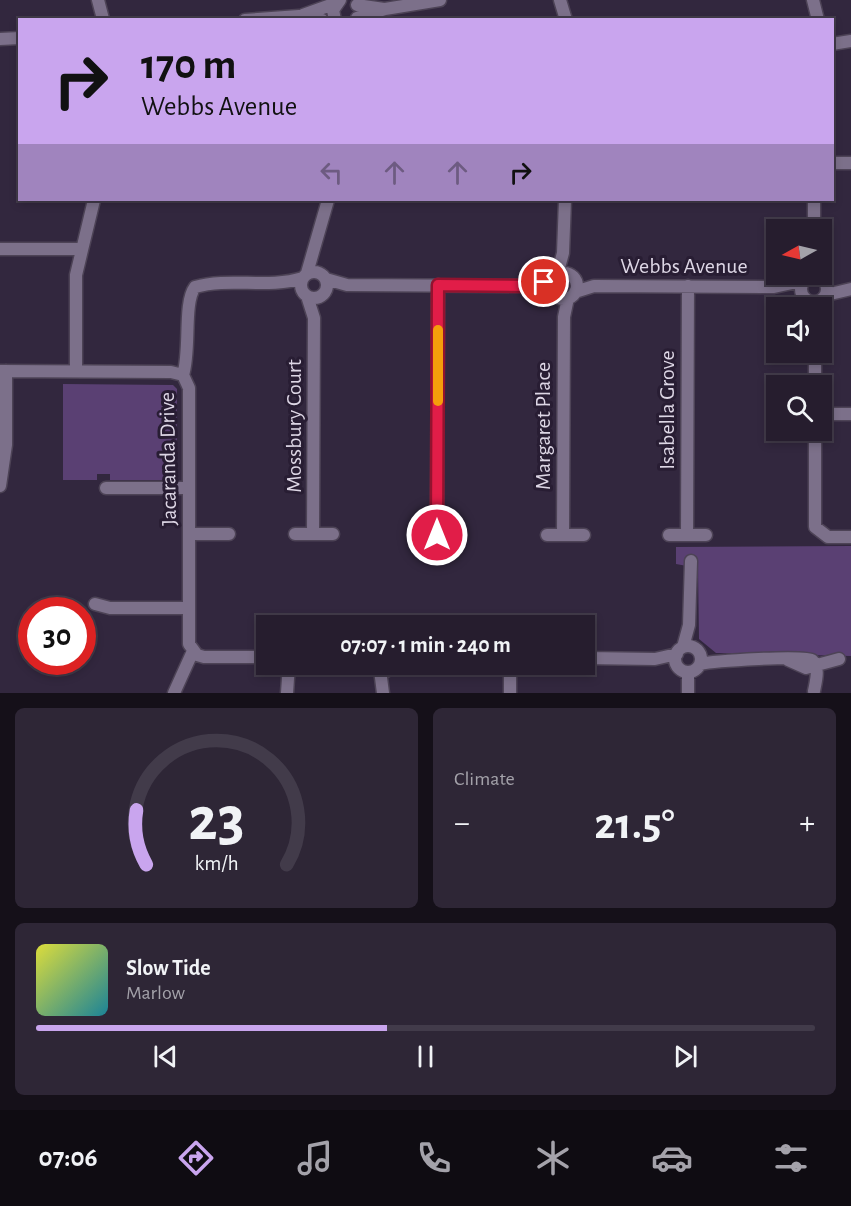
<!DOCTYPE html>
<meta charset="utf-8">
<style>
body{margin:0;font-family:"Alegreya Sans",sans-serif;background:#2e2636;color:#f1f3f6;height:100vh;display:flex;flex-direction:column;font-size:22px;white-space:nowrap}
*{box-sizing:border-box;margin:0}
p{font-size:20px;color:#a4a2aa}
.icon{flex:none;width:33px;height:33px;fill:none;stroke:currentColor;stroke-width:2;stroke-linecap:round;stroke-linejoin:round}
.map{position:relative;height:693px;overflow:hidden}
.sheet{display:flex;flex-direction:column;gap:15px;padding:15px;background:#151019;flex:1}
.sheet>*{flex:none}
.hud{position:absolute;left:18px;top:18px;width:816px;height:183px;border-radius:0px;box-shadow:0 3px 9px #0003,0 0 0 2px #423b4a;background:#c9a5ee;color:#111;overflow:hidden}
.needle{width:39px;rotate:262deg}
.tools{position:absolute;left:766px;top:219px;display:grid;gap:12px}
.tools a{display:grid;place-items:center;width:66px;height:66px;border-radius:0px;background:#261d2e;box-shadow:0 3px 9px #0003,0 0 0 2px #423b4a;font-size:30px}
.speed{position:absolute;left:18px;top:597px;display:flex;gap:12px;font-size:30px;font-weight:700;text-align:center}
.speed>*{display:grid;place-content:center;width:78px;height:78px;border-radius:50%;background:#261d2e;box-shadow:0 3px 9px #0003,0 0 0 2px #423b4a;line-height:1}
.speed .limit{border:9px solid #d22;background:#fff;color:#111}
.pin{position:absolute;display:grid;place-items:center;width:51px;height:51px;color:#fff;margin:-26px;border:3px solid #fff;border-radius:50%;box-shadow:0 2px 6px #0007}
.me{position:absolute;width:66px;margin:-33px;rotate:0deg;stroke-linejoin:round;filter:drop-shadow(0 0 4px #0008)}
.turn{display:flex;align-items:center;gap:21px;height:126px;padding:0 24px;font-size:27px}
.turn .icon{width:78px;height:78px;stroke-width:2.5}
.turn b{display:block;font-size:42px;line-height:51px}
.lanes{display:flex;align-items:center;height:57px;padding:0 24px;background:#0003;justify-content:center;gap:30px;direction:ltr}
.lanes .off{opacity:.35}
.big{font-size:45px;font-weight:700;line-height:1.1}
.sheet .widget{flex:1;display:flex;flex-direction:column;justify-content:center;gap:9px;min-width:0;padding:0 21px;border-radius:9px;background:#2e2636}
.sheet .dial{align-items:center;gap:0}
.dial svg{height:156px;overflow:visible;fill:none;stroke:#423b4a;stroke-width:7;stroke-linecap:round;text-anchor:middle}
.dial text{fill:#f1f3f6;stroke:none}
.song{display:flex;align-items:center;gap:18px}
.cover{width:72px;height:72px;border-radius:9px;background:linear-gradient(135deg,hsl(60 70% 55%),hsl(190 70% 35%))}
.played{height:6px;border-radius:3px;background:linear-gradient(90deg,#c9a5ee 45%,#423b4a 45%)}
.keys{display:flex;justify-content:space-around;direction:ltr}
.heat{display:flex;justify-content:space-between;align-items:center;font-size:33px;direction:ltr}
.sheet .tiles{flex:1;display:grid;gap:15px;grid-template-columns:1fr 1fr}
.widget:last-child{grid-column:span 2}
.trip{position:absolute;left:256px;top:615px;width:339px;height:60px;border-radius:0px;background:#261d2e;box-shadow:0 3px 9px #0003,0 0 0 2px #423b4a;font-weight:700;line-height:60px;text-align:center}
.tabs{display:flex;height:96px;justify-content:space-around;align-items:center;background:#0f0c12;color:#a4a2aa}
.tabs .icon{width:42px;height:42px}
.tabs .active{color:#c9a5ee}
.tabs b{font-size:27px;color:#f1f3f6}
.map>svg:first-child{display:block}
</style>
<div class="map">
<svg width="851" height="693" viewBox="0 0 851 693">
<rect width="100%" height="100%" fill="#32273e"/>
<path fill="#5a4073" d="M63,384L173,385L177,389V480H110V474H97V480H63Z
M851,546V656L716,653L699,639L698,568L676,564V547Z"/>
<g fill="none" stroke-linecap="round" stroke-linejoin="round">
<g stroke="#4d4356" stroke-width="15">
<path id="minor" d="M98,0L103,19
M560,0L566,20
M813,0L818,20
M357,5L384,9
M303,15L336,3
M357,18L385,9L440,0
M245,20L299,16L322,20
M335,20L333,10L340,0
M0,39L20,38
M832,44L851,41
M832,163H851
M814,230V200
M0,249H80
M301 285a13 13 0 1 1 26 0a13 13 0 1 1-26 0Z
M307,273L328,200
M551 286a13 13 0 1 1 26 0a13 13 0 1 1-26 0Z
M557,275L563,253L565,200
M801 289a13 13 0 1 1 26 0a13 13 0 1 1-26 0Z
M326,279L347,285L532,286L551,290
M575,292L594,286L774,287L806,280
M826,295L851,289
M307,296L314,318L313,534
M815,352V386
M0,371L171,372L183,375L189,388V644L197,655L204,657H267
M76,371V275L94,200
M183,375C191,350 183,303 195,287C230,277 267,289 303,278
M822,414H851
M815,430V527L828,537H851
M0,486L6,445V371
M106,488H189
M189,534H229
M295,534H333
M419,535H456
M437,535L438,285
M547,535H584
M563,535L564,317L568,298
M669,535H706
M687,535L688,286
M95,604L110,608H188
M675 659a13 13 0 1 1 26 0a13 13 0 1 1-26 0Z
M683,647L689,625L691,561
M585,658L655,659L677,654
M788,660L806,668L839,659
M374,664L386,671L396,664
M700,664C713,661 806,655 812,660C820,667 816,681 814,691
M380,670L383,693
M174,693L193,651
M287,693L289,664
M510,693V664
M688,693V672"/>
</g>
<use href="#minor" stroke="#7c708a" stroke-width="12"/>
</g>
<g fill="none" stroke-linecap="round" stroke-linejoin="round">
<g stroke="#92132f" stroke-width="15">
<path id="route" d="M437,535L438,285L532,286L544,282"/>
</g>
<use href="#route" stroke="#e11d48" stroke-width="10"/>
<path stroke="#f59e0b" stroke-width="10" d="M438,401V330"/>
</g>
<g text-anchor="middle" stroke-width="6" stroke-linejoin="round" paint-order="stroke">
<g font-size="22" fill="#ddd6e5" stroke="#281d33">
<text x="684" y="273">Webbs Avenue</text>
<text transform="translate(666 410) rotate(-90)" y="8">Isabella Grove</text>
<text transform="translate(293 426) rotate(-90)" y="8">Mossbury Court</text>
<text transform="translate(542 426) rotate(-90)" y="8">Margaret Place</text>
<text transform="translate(167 459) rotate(-91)" y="8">Jacaranda Drive</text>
</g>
</g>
</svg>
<div class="tools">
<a><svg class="needle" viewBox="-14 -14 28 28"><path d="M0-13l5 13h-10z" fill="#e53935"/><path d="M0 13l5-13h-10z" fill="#a4a2aa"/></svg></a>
<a><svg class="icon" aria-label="sound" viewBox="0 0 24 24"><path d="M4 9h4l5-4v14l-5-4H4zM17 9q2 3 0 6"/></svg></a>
<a><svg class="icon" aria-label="search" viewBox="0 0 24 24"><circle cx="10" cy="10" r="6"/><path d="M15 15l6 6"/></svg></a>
</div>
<div class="speed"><div class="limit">30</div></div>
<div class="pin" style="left:544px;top:282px;background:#d93025"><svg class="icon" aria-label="arrive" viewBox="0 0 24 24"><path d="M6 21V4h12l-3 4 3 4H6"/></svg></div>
<svg class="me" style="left:437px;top:535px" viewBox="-20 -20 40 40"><circle r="17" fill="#e11d48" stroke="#fff" stroke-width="3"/><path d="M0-11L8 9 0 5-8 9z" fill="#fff"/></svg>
<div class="trip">07:07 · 1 min · 240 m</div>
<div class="hud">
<div class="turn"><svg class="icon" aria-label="right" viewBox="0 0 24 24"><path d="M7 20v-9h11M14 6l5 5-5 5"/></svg><div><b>170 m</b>Webbs Avenue</div></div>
<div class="lanes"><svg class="icon off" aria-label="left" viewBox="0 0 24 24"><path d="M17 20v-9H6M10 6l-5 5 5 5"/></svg><svg class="icon off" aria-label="ahead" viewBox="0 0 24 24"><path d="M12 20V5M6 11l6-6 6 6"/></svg><svg class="icon off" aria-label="ahead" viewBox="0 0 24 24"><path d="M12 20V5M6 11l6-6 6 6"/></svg><svg class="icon" aria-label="right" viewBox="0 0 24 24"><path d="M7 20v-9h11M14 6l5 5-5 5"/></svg></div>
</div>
</div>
<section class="sheet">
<div class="tiles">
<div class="widget dial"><svg viewBox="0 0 100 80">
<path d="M14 69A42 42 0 1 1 86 69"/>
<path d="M14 69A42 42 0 0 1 9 41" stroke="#c9a5ee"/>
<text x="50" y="56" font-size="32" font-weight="700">23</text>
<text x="50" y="72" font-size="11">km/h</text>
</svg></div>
<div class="widget"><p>Climate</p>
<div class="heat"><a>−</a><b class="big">21.5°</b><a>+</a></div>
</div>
<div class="widget">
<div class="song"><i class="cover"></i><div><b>Slow Tide</b><p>Marlow</p></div></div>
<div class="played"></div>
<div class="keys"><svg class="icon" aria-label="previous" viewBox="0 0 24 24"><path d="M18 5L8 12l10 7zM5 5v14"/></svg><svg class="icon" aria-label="pause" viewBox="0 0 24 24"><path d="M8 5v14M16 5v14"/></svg><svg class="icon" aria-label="next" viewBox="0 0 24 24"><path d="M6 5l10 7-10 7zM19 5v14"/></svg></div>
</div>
</div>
</section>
<nav class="tabs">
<b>07:06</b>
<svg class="icon active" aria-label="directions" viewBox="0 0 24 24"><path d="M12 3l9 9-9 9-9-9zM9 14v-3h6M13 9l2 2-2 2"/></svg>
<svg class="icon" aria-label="music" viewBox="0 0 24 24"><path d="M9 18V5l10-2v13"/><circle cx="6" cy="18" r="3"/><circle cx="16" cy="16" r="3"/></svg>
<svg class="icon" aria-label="phone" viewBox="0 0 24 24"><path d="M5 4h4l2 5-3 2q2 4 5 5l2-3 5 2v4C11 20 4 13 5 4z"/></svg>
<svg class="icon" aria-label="climate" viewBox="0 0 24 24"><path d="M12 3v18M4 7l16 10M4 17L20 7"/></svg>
<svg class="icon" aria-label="car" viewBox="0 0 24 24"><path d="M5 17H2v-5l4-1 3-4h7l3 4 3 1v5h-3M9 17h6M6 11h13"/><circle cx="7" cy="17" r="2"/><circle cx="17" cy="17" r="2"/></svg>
<svg class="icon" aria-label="filters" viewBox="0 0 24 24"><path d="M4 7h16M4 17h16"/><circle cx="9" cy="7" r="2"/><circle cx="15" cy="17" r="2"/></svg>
</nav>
